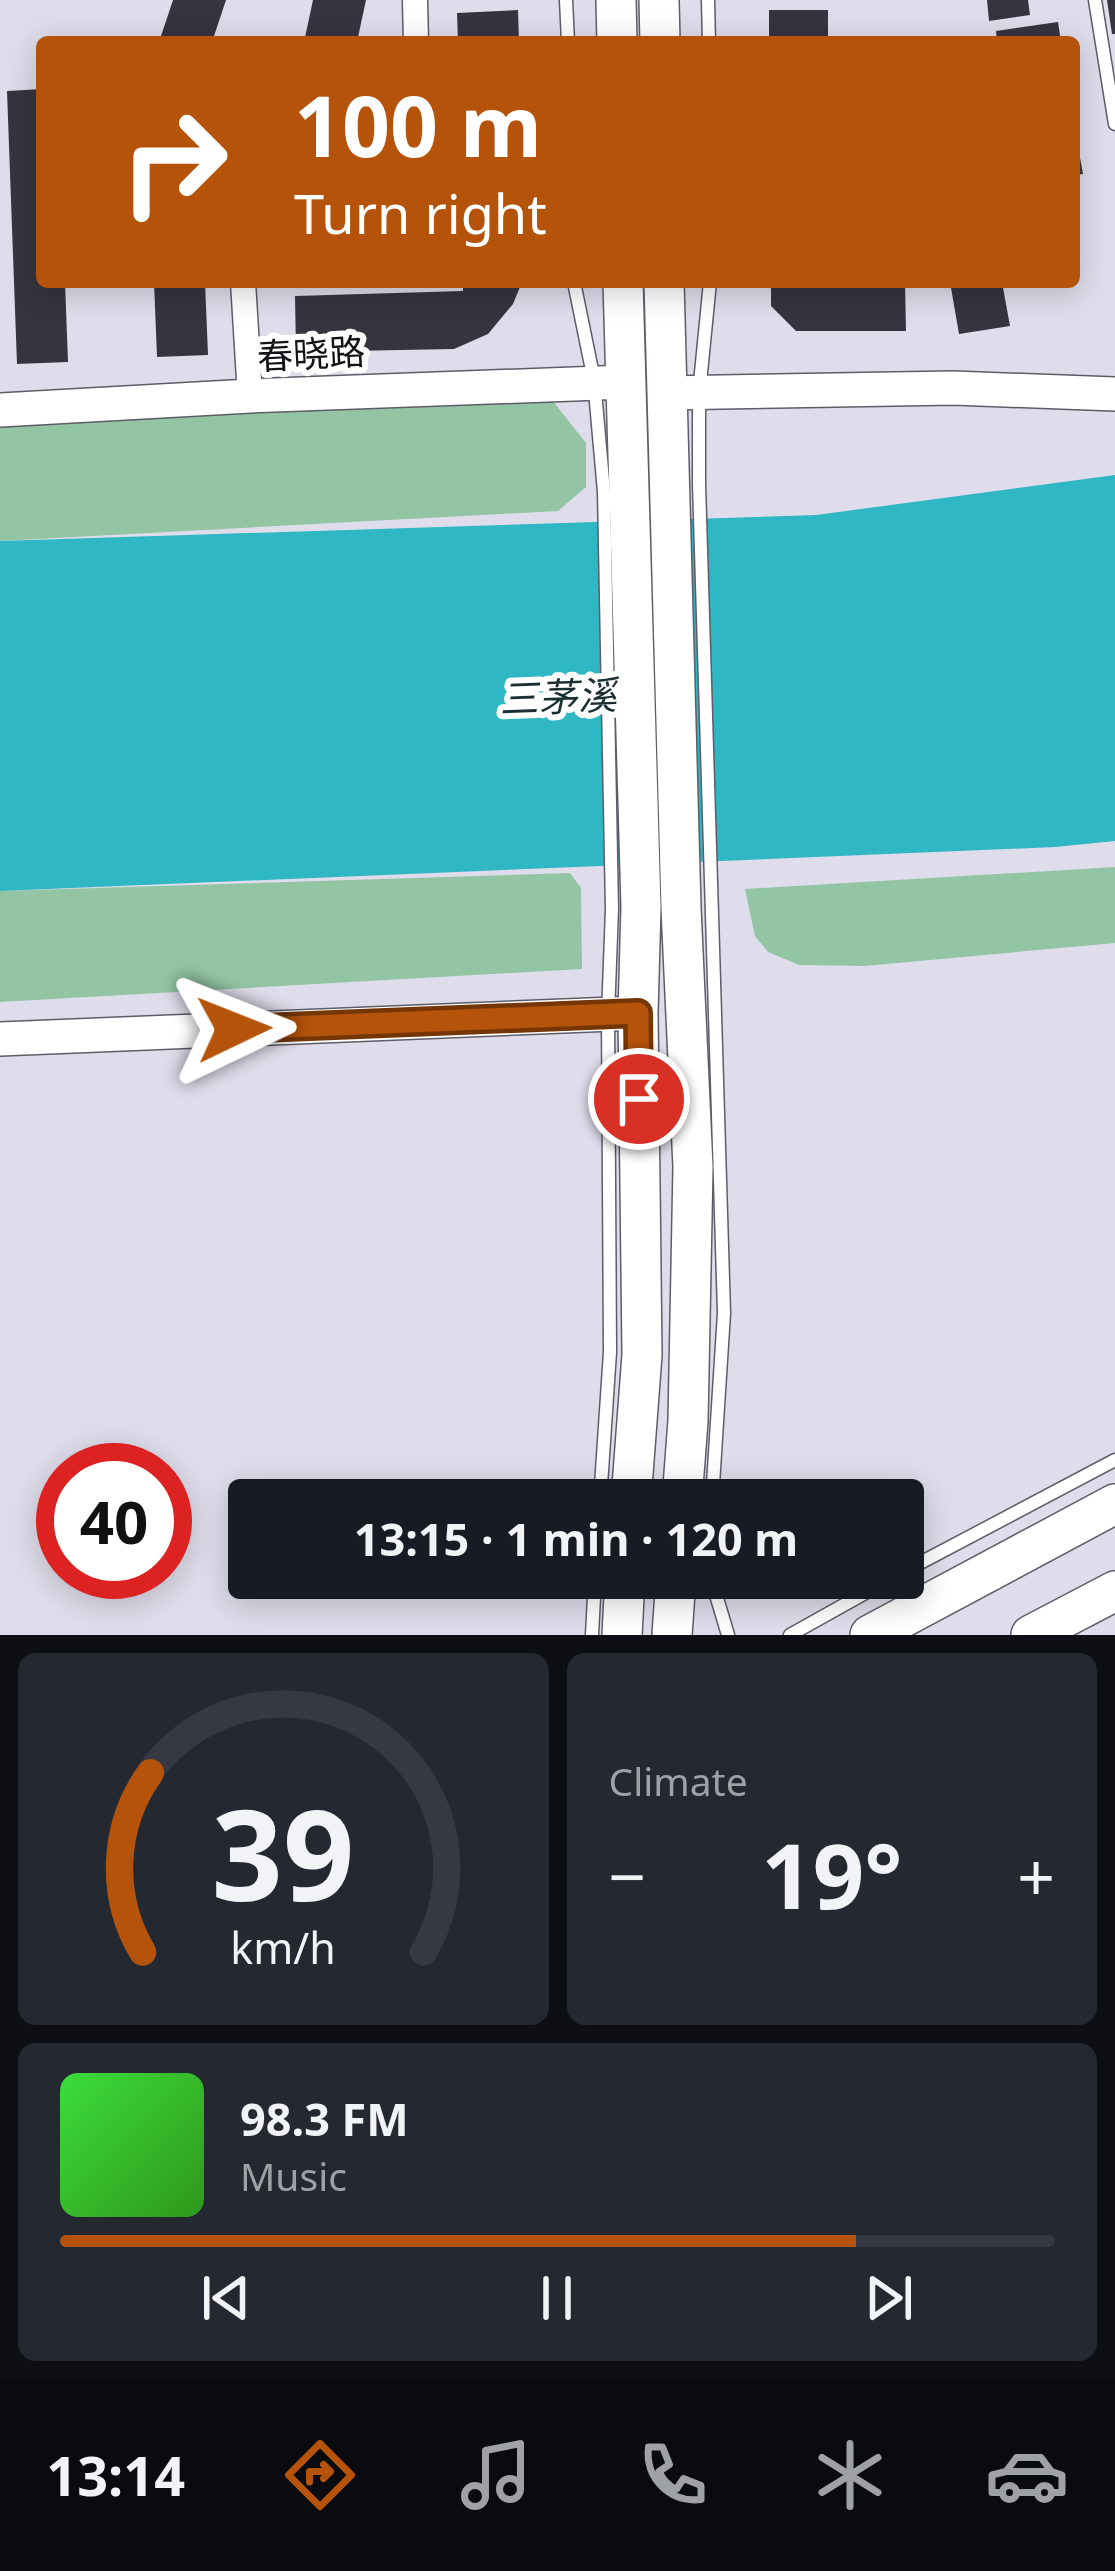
<!DOCTYPE html>
<meta charset="utf-8">
<style>
body{margin:0;font-family:"Noto Sans","Noto Sans SC",sans-serif;background:#242831;color:#f1f3f6;height:100vh;display:flex;flex-direction:column;font-size:45px;white-space:nowrap}
*{box-sizing:border-box;margin:0}
p{font-size:39px;color:#9ea1a6}
.icon{flex:none;width:66px;height:66px;fill:none;stroke:currentColor;stroke-width:2;stroke-linecap:round;stroke-linejoin:round}
.map{position:relative;height:1635px;overflow:hidden}
.drawer{display:flex;flex-direction:column;gap:18px;padding:18px;background:#0d0f14;flex:1}
.drawer>*{flex:none}
.banner{position:absolute;left:36px;top:36px;width:1044px;height:252px;border-radius:12px;box-shadow:0 6px 30px #0003;background:#b45309;color:#fff;overflow:hidden}
.speed{position:absolute;left:36px;top:1443px;display:flex;gap:24px;font-size:60px;font-weight:700;text-align:center}
.speed>*{display:grid;place-content:center;width:156px;height:156px;border-radius:50%;background:#171b24;box-shadow:0 6px 30px #0003;line-height:1}
.speed .limit{border:18px solid #d22;background:#fff;color:#111}
.pin{position:absolute;display:grid;place-items:center;width:102px;height:102px;color:#fff;margin:-51px;border:6px solid #fff;border-radius:50%;box-shadow:0 3px 12px #0007}
.me{position:absolute;width:132px;margin:-66px;rotate:88deg;stroke-linejoin:round;filter:drop-shadow(0 0 9px #0008)}
.turn{display:flex;align-items:center;gap:42px;height:252px;padding:0 60px;font-size:54px}
.turn .icon{width:156px;height:156px;stroke-width:2.5}
.turn b{display:block;font-size:84px;line-height:102px}
.big{font-size:90px;font-weight:700;line-height:1.1}
.drawer .card{flex:1;display:flex;flex-direction:column;justify-content:center;gap:18px;min-width:0;padding:0 42px;border-radius:18px;background:#242831}
.drawer .dial{align-items:center;gap:0}
.dial svg{height:312px;overflow:visible;fill:none;stroke:#363941;stroke-width:7;stroke-linecap:round;text-anchor:middle}
.dial text{fill:#f1f3f6;stroke:none}
.song{display:flex;align-items:center;gap:36px}
.cover{width:144px;height:144px;border-radius:18px;background:linear-gradient(135deg,hsl(120 70% 55%),hsl(110 70% 35%))}
.played{height:12px;border-radius:6px;background:linear-gradient(90deg,#b45309 80%,#363941 80%)}
.keys{display:flex;justify-content:space-around;direction:ltr}
.heat{display:flex;justify-content:space-between;align-items:center;font-size:66px;direction:ltr}
.drawer .tiles{flex:1;display:grid;gap:18px;grid-template-columns:1fr 1fr}
.card:last-child{grid-column:span 2}
.trip{position:absolute;left:228px;top:1479px;width:696px;height:120px;border-radius:12px;background:#171b24;box-shadow:0 6px 30px #0003;font-weight:700;line-height:120px;text-align:center}
.menu{display:flex;height:192px;justify-content:space-around;align-items:center;background:#090b0e;color:#9ea1a6}
.menu .icon{width:84px;height:84px}
.menu .selected{color:#b45309}
.menu b{font-size:54px;color:#f1f3f6}
.map>svg:first-child{display:block}
</style>
<div class="map">
<svg width="1115" height="1635" viewBox="0 0 1115 1635">
<rect width="100%" height="100%" fill="#dfddeb"/>
<path fill="#93c5a5" d="M552,400L586,443V487L558,511L0,541V419Z
M1115,867V943L865,966L799,965L768,952L755,936L745,889Z
M570,873L581,888L582,969L0,1002V891Z"/>
<path fill="#2fb7c4" d="M1115,475V841L1055,847L0,891V541L816,515Z"/>
<path fill="#36343f" d="M173,0H226L212,42H159Z
M313,0H366L357,42H304Z
M987,0H1028L1030,15L989,21Z
M1107,0H1115V34H1112Z
M518,10L519,42H458L457,13Z
M769,10H828V42H769Z
M1058,22L1061,42H997L996,31Z
M42,89V282H65L68,362L17,364L7,91Z
M1074,125L1083,174L1074,175Z
M154,282H205L208,355L157,357Z
M463,282H522L513,304L488,334L454,349L296,352L295,296L463,291Z
M771,282H905L906,331H796L771,306Z
M950,282H1002L1010,326L959,334Z"/>
<g fill="none" stroke-linecap="round" stroke-linejoin="round">
<g stroke="#5e5c68" stroke-width="15">
<path id="service" d="M566,0L568,42
M708,0L709,42
M1095,0L1115,124
M574,282L594,380L604,492L612,909L608,1015L610,1352L600,1500
M710,282L699,393V484L724,1313L712,1500
M903,1572L1115,1460
M711,1578L728,1635
M592,1635L595,1578
M790,1635L892,1578"/>
</g>
<g stroke="#5e5c68" stroke-width="27">
<path id="minor" d="M415,0L416,42
M243,282L250,396"/>
</g>
<g stroke="#5e5c68" stroke-width="36">
<path id="tertiary" d="M666,393L953,388L1115,394
M0,410L250,396L626,382
M0,1039L638,1013"/>
</g>
<g stroke="#5e5c68" stroke-width="42">
<path id="primary" d="M616,0L617,42
M659,0L660,42
M623,282L641,907L638,1013L642,1355L631,1500
M664,282L681,908L693,1167L688,1421L682,1500
M622,1635L625,1578
M672,1635L676,1578
M870,1635L1115,1504
M1031,1635L1115,1591"/>
</g>
<use href="#service" stroke="#fff" stroke-width="12"/>
<use href="#minor" stroke="#fff" stroke-width="24"/>
<use href="#tertiary" stroke="#fff" stroke-width="33"/>
<use href="#primary" stroke="#fff" stroke-width="39"/>
</g>
<g fill="none" stroke-linecap="round" stroke-linejoin="round">
<g stroke="#753606" stroke-width="30">
<path id="route" d="M234,1029L638,1013L639,1099"/>
</g>
<use href="#route" stroke="#b45309" stroke-width="21"/>
</g>
<g text-anchor="middle" stroke-width="12" stroke-linejoin="round" paint-order="stroke">
<g font-size="36" fill="#141318" stroke="#fff">
<text transform="translate(311 354) rotate(-3)" y="13">春晓路</text>
</g>
<g font-size="39" font-style="italic" fill="#192f32" stroke="#fff">
<text transform="translate(558 697) rotate(-2)" y="14">三茅溪</text>
</g>
</g>
</svg>
<div class="speed"><div class="limit">40</div></div>
<div class="pin" style="left:639px;top:1099px;background:#d93025"><svg class="icon" aria-label="arrive" viewBox="0 0 24 24"><path d="M6 21V4h12l-3 4 3 4H6"/></svg></div>
<svg class="me" style="left:234px;top:1029px" viewBox="-20 -20 40 40"><path d="M0-17L14 15 0 8-14 15z" fill="#b45309" stroke="#fff" stroke-width="4"/></svg>
<div class="trip">13:15 · 1 min · 120 m</div>
<div class="banner">
<div class="turn"><svg class="icon" aria-label="right" viewBox="0 0 24 24"><path d="M7 20v-9h11M14 6l5 5-5 5"/></svg><div><b>100 m</b>Turn right</div></div>
</div>
</div>
<section class="drawer">
<div class="tiles">
<div class="card dial"><svg viewBox="0 0 100 80">
<path d="M14 69A42 42 0 1 1 86 69"/>
<path d="M14 69A42 42 0 0 1 16 23" stroke="#b45309"/>
<text x="50" y="56" font-size="32" font-weight="700">39</text>
<text x="50" y="72" font-size="11">km/h</text>
</svg></div>
<div class="card"><p>Climate</p>
<div class="heat"><a>−</a><b class="big">19°</b><a>+</a></div>
</div>
<div class="card">
<div class="song"><i class="cover"></i><div><b>98.3 FM</b><p>Music</p></div></div>
<div class="played"></div>
<div class="keys"><svg class="icon" aria-label="previous" viewBox="0 0 24 24"><path d="M18 5L8 12l10 7zM5 5v14"/></svg><svg class="icon" aria-label="pause" viewBox="0 0 24 24"><path d="M8 5v14M16 5v14"/></svg><svg class="icon" aria-label="next" viewBox="0 0 24 24"><path d="M6 5l10 7-10 7zM19 5v14"/></svg></div>
</div>
</div>
</section>
<nav class="menu">
<b>13:14</b>
<svg class="icon selected" aria-label="directions" viewBox="0 0 24 24"><path d="M12 3l9 9-9 9-9-9zM9 14v-3h6M13 9l2 2-2 2"/></svg>
<svg class="icon" aria-label="music" viewBox="0 0 24 24"><path d="M9 18V5l10-2v13"/><circle cx="6" cy="18" r="3"/><circle cx="16" cy="16" r="3"/></svg>
<svg class="icon" aria-label="phone" viewBox="0 0 24 24"><path d="M5 4h4l2 5-3 2q2 4 5 5l2-3 5 2v4C11 20 4 13 5 4z"/></svg>
<svg class="icon" aria-label="climate" viewBox="0 0 24 24"><path d="M12 3v18M4 7l16 10M4 17L20 7"/></svg>
<svg class="icon" aria-label="car" viewBox="0 0 24 24"><path d="M5 17H2v-5l4-1 3-4h7l3 4 3 1v5h-3M9 17h6M6 11h13"/><circle cx="7" cy="17" r="2"/><circle cx="17" cy="17" r="2"/></svg>
</nav>
